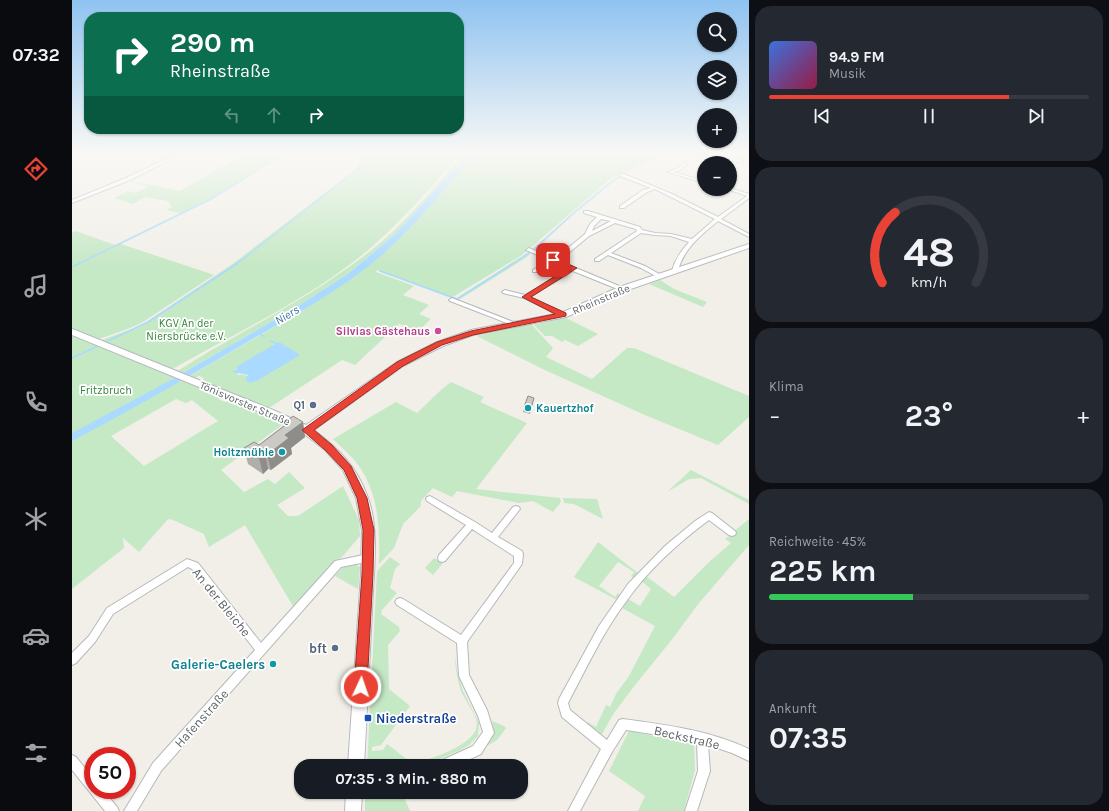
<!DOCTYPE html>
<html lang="de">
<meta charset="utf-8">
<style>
body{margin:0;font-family:Karla,sans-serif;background:#242831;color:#f1f3f6;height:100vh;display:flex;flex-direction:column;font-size:15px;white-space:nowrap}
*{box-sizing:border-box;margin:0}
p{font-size:13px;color:#9ea1a6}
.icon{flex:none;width:22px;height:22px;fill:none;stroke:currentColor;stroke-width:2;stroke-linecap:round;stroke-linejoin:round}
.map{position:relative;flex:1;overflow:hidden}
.sheet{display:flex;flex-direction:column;gap:6px;padding:6px;background:#0d0f14;width:360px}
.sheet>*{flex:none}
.guide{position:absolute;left:12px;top:12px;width:380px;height:122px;border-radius:16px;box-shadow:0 1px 3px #0004;background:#0b6e4f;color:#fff;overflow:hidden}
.tools{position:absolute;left:625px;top:12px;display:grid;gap:8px}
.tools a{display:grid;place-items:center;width:40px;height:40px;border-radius:50%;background:#171b24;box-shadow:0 1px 3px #0004;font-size:20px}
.speed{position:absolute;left:12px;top:747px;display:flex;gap:8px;font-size:20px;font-weight:700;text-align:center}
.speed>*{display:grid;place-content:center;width:52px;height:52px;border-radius:50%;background:#171b24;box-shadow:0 1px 3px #0004;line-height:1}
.speed .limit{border:6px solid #d22;background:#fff;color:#111}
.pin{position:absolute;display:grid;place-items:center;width:34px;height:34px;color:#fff;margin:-17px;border-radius:8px;box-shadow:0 2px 6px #0006}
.me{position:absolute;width:44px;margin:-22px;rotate:3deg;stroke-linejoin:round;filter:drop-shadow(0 0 3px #0008)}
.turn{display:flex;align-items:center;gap:14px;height:84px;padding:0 20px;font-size:18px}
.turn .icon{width:52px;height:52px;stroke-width:2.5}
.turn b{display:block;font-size:28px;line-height:34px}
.lanes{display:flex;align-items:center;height:38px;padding:0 20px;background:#0003;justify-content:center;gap:20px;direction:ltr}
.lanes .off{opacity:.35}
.big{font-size:30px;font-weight:700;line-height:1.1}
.sheet .tile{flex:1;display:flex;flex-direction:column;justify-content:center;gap:6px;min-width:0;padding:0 14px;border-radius:16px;background:#242831}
.sheet .dial{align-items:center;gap:0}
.dial svg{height:104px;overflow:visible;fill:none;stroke:#363941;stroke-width:7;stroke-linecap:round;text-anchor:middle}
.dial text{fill:#f1f3f6;stroke:none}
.song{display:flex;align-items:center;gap:12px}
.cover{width:48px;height:48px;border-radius:6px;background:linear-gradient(135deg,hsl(220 70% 55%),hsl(340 70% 35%))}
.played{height:4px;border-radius:2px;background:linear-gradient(90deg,#ea4335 75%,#363941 75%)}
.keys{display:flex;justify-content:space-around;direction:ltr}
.heat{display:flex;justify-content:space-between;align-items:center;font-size:22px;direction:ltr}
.charge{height:6px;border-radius:3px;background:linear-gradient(90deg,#34c759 45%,#363941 0)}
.trip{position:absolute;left:222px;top:759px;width:234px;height:40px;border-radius:16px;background:#171b24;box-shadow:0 1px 3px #0004;font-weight:700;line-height:40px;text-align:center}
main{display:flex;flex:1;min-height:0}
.dock{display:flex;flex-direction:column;width:72px;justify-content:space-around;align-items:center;background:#090b0e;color:#9ea1a6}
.dock .icon{width:28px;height:28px}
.dock .on{color:#ea4335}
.dock b{font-size:18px;color:#f1f3f6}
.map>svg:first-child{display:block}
</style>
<main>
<nav class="dock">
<b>07:32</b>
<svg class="icon on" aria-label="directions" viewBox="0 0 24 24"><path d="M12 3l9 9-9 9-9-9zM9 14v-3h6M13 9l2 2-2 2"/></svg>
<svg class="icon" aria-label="music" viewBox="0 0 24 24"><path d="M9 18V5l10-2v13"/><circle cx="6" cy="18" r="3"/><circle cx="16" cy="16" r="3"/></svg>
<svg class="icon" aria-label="phone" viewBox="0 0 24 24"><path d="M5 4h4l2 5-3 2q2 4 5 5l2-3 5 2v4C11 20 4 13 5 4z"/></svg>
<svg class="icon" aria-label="climate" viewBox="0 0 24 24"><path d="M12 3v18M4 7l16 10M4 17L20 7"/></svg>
<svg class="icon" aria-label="car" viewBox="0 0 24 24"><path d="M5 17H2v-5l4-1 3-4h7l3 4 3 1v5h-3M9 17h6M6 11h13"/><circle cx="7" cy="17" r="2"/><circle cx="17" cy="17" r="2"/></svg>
<svg class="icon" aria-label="filters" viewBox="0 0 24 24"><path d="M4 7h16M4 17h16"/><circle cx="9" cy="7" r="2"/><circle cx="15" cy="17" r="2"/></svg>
</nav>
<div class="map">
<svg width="677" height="811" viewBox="0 0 677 811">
<rect width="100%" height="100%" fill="#f1efe8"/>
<path fill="#c5e8c5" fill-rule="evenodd" d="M155,154L163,156L165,155L161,154H213L138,200L49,244L142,275L71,322L58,328L24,340L0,330V233L4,231L43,245L109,213L94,210L100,207L96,201L73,197L61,204L42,198L56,191L62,193L77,187L54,180L108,191L166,158Z
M292,154H389C359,187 330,221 296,250C239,298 169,330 104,367L97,370L29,347L99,375C164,333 235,301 297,252C333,224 361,188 392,154H396L322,235L276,274L223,308L101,379L108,382L231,310L283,276L329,237L403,154H594L538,179L450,255L379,298L305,270L304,272L342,286L331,295L357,305L347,314L359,319L346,331L327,324L283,365L270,360L197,408L130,382L132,378L127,376L116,382C125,387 145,389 148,400L154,402L161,401L209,421L223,428L221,430L210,425L149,470L172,492L196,479L203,484L217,472L233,488L205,505L216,516H226L271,486L287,520L288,536L269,558L264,560L222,608L173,525L137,547L132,534L101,520L96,519L67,552L51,538L52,548L0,589V335L27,341L60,329L73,323L162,263L284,169ZM228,354L185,381L179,383C175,376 176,373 166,375L163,370ZM104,399L114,403L120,400L146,421L72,466L39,436Z
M550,175L552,176L543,180L507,209L462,251L460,250L506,208L541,180Z
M458,251L460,252L455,257L385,301L382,300Z
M588,280L602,289L635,302L631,307L577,284Z
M491,318H494L526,334L506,346L493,340L490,342L480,336H473L462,325Z
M460,325L481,348L474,357L520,379L555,348H562L677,396V417L646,445L573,415L475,371L405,336L436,328Z
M379,382L412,397L408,402L455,423L404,489L488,498L489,502L481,512L461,501L447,503L385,491L380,497L361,488L349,501V506L331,524L322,548L308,563H307C308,529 307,495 287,466C280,456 269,447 261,439L324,402L345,413L369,390Z
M619,470L677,500V504L629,478L617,479L595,492Z
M491,498L525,499L531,519L502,504L492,503Z
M677,519V545L627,603L598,642L563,685L542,713L530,734L527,735L515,724L516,722L524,727L534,705L538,707L544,694L557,676L583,626L550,608L556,599L568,606L579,589L569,581L574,576L602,597L636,563L659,543L653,539Z
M526,542L566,573L562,578L559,576L562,572L546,562L527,586L543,597L546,593L549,595L545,600L502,577Z
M318,557L328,564L323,569L318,588L325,593L310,610L309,614L327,627L328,631L316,645L317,689L338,706L309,745L300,747V751L311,750L315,744L341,764C358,759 405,745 405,724C404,713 393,701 389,691C385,679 383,667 383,655L385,671L391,691L407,723L406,736L397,745L388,750L352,766H295L305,571Z
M362,558L371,563L361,575L353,568Z
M277,565H284L288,567L286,589L263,576L270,568Z
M420,721L432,726L434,728L425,740L415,746L421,731Z
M557,731L622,744L623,770L612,811H566L573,796L537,771Z
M317,792H340L332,797L338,811H293V799L299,795Z"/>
<path fill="#aadaff" d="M396,154H403C373,188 345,224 311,254C271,289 224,314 179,340C120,375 61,409 0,441V433L99,380L223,308L276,274L322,235Z
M207,342L228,355L185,381L179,383L173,380L176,375C171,373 166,374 160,372L166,369L164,367Z"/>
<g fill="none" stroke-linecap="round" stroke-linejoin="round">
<path stroke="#aadaff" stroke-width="1.5" d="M507,209L542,180L548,177
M461,250L505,210
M0,267L139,199L212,154
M308,271L385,299L459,252
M187,333L192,337
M199,341L205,344
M32,343L76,322L166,263L288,167L293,154
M0,358L28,345"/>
<g stroke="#b5b8bc" stroke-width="2">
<path id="street" d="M105,154H110L58,180L0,203V200L54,178Z
M622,154H632L677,162V164Z
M613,162L616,163L608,170L602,172L632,181V183L596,172L606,168Z
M548,174H552L600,194L646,217L675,196L655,189H658V188L677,194V198L649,219L677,234V237L646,221C629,235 611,249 606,271L603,273L600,271C603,259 609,251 617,242L599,236L583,235L569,233L539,253L573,266L589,275L590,276L587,278L569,268L536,255L527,261H523V259L565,231L564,229L543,223L517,236L487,261L552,288V290H548L501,271L458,297L493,314L494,315L491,317L452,298L431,293L430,292L433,290L453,295L497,269L481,262L465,272H461V270L477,260L454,250L457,248L459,249L483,259L513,234L518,224L525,217L512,213V211H516L568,227L570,230L583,233L599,234L620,239L643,219L583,189L575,192L552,208H548V206L571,190L579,188L548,176ZM529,219L539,221L520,231L522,226Z
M380,298L444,323L445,324L442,326L440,325L378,301L377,300Z
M358,496L403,522L420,533L441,507L444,506L447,507L448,509L426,537L450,551L451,554L450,564L395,642L397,675L415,710L422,733L409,754L383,766H364L366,762L401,746L411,732L406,716L387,676L385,643L325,605L323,602L325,599L328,598L331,599L389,635L442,563V556L400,529L373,561L370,562L367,561L366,558L367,555L394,525L355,501L354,499L355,497Z
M637,512L640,513L663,531L664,533L663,535L660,536L657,535L637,520C606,543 576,570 553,603C530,634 514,669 496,703L498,710L535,740L547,720L551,719C594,725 637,730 677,749V761L660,753L636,745L638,771L625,811H613L626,771L625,742L599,737L554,730L540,752L508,811H496L529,749L490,717L486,703L487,699L527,626L556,584L593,546L623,521Z
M296,554L299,555L300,558L299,561L269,567L89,771L65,811H52L81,763L183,650L120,569L116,567L41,614L23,642L4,663L0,665V653L17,636L35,608L115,559L126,563L189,643L263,561Z
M0,755L4,757L21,778V790H31L45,807L47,811H33L0,770Z"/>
</g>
<g stroke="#b6babf" stroke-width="2">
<path id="secondary" d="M0,154H4L0,157Z
M677,244V248L553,291L494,317L401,335L371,346L331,366L242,430C267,449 285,467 296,498C308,531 301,576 300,612C297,663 295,715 292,766H276L289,574L290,530L284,498L271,470L253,450L231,433L193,414L0,335V329L3,330L201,410L234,425L325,362L365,342L399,330L489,313L547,287Z
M274,792H290L289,811H273Z"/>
</g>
<use href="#street" fill="#fff" fill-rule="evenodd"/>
<use href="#secondary" fill="#fff" fill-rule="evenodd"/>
</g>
<path fill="#afaea9" d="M462,398L458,414L451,412L452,407Z
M214,422H231L233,437L219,448L220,454L199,470L196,469L191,474L176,464L172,448L187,445L214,424Z"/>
<path fill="#8f8d8a" d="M231,422L233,437L219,448L220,454L199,470L195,455L213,435Z
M193,453L196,469L191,474L187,458Z"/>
<path fill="#cccac5" stroke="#8f8d8a" d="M456,396L462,398L459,408L452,407Z
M221,416L231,422L213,435L217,438L195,455L193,453L187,458L172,448L182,442L187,445L216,423L214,422Z"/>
<linearGradient id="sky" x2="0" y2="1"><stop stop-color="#8fc3f1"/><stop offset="0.57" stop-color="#f9f8f5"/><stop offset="1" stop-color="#f9f8f5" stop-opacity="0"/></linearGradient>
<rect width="677" height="268" fill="url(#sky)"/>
<path fill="#ea4335" stroke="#982c22" d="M478,258H483L505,268L459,297L494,313V316L401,335L370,345L331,366L242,430L260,445L279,466L295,498L302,530L301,574L295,687L293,692L289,694L284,692L282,687L290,574L291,530L285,498L272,470L253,450L230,430L325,362L365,342L399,331L483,314L450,297L496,268L478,261Z"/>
<circle fill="#d1479c" stroke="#fff" stroke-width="1.5" cx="366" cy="331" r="4"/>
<g fill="#5c6f8a" stroke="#fff" stroke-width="1.5">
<circle cx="241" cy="405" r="4"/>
<circle cx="263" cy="648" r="4"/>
</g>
<g fill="#0f9aa8" stroke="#fff" stroke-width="1.5">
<circle cx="456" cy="408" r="4"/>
<circle cx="210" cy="452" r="4"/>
<circle cx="201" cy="664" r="4"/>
</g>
<rect fill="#1a4fb4" stroke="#fff" stroke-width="1.5" x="292" y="714" width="8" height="8" rx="2"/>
<g text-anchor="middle" stroke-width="3.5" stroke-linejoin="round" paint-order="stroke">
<g font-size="11" fill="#5f6368" stroke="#fff">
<text transform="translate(529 299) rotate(-23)" y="4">Rheinstraße</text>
<text transform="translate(173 403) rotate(23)" y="4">Tönisvorster Straße</text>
</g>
<g font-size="11" fill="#348238" stroke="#fff">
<text x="114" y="327">KGV An der<tspan x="114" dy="13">Niersbrücke e.V.</tspan></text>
<text x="34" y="394">Fritzbruch</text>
</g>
<g font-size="11" font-weight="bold" fill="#b23c85" stroke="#fff" text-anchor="end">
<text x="358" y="335">Silvias Gästehaus</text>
</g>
<g font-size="11" font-weight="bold" fill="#4e5e75" stroke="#fff" text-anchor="end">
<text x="233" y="409">Q1</text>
</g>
<g font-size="11" font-weight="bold" fill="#0d838f" stroke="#fff" text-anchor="start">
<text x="464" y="412">Kauertzhof</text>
<text x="202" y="456" text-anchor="end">Holtzmühle</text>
</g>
<g font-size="12" font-style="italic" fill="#4174aa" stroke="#fff">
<text transform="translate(215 315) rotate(-31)" y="4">Niers</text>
</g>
<g font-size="13" fill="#5f6368" stroke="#fff">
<text transform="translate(150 602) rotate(51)" y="5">An der Bleiche</text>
<text transform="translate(129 718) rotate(-48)" y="5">Hafenstraße</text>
<text transform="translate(615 737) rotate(13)" y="5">Beckstraße</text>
</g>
<g font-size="13" font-weight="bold" fill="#4e5e75" stroke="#fff" text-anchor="end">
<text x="255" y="653">bft</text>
</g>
<g font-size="13" font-weight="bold" fill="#0d838f" stroke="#fff" text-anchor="end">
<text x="193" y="669">Galerie-Caelers</text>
</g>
<g font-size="13" font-weight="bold" fill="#164399" stroke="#fff" text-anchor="start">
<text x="304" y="723">Niederstraße</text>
</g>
</g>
</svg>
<div class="tools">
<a><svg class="icon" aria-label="search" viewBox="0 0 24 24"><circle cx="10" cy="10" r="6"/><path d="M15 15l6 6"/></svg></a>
<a><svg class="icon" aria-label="layers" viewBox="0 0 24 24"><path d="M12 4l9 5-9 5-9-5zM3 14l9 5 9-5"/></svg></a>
<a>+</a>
<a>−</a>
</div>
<div class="speed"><div class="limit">50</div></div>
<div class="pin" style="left:481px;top:260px;background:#d93025"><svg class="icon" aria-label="arrive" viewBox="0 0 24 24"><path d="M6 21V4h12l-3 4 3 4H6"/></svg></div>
<svg class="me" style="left:289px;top:687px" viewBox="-20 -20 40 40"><circle r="17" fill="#ea4335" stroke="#fff" stroke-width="3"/><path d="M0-11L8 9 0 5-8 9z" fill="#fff"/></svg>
<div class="trip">07:35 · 3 Min. · 880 m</div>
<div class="guide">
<div class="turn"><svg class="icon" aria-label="right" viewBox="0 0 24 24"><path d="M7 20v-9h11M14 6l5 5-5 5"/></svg><div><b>290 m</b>Rheinstraße</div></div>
<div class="lanes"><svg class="icon off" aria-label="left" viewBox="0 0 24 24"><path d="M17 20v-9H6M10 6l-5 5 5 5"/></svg><svg class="icon off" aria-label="ahead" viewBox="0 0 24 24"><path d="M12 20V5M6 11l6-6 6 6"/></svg><svg class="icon" aria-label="right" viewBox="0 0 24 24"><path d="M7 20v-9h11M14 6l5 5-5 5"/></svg></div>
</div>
</div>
<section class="sheet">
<div class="tile">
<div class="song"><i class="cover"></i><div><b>94.9 FM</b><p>Musik</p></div></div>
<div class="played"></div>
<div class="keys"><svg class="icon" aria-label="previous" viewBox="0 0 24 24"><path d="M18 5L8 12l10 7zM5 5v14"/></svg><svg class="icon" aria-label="pause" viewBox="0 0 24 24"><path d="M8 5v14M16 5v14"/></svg><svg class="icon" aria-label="next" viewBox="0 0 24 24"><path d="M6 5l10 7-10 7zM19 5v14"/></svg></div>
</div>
<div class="tile dial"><svg viewBox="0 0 100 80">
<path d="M14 69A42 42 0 1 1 86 69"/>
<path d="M14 69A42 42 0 0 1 24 15" stroke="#ea4335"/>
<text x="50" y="56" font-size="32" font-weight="700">48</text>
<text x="50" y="72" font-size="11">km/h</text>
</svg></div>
<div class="tile"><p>Klima</p>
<div class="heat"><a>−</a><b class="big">23°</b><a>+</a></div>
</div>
<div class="tile"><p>Reichweite · 45%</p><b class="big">225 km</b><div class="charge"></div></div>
<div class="tile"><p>Ankunft</p><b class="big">07:35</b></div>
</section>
</main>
